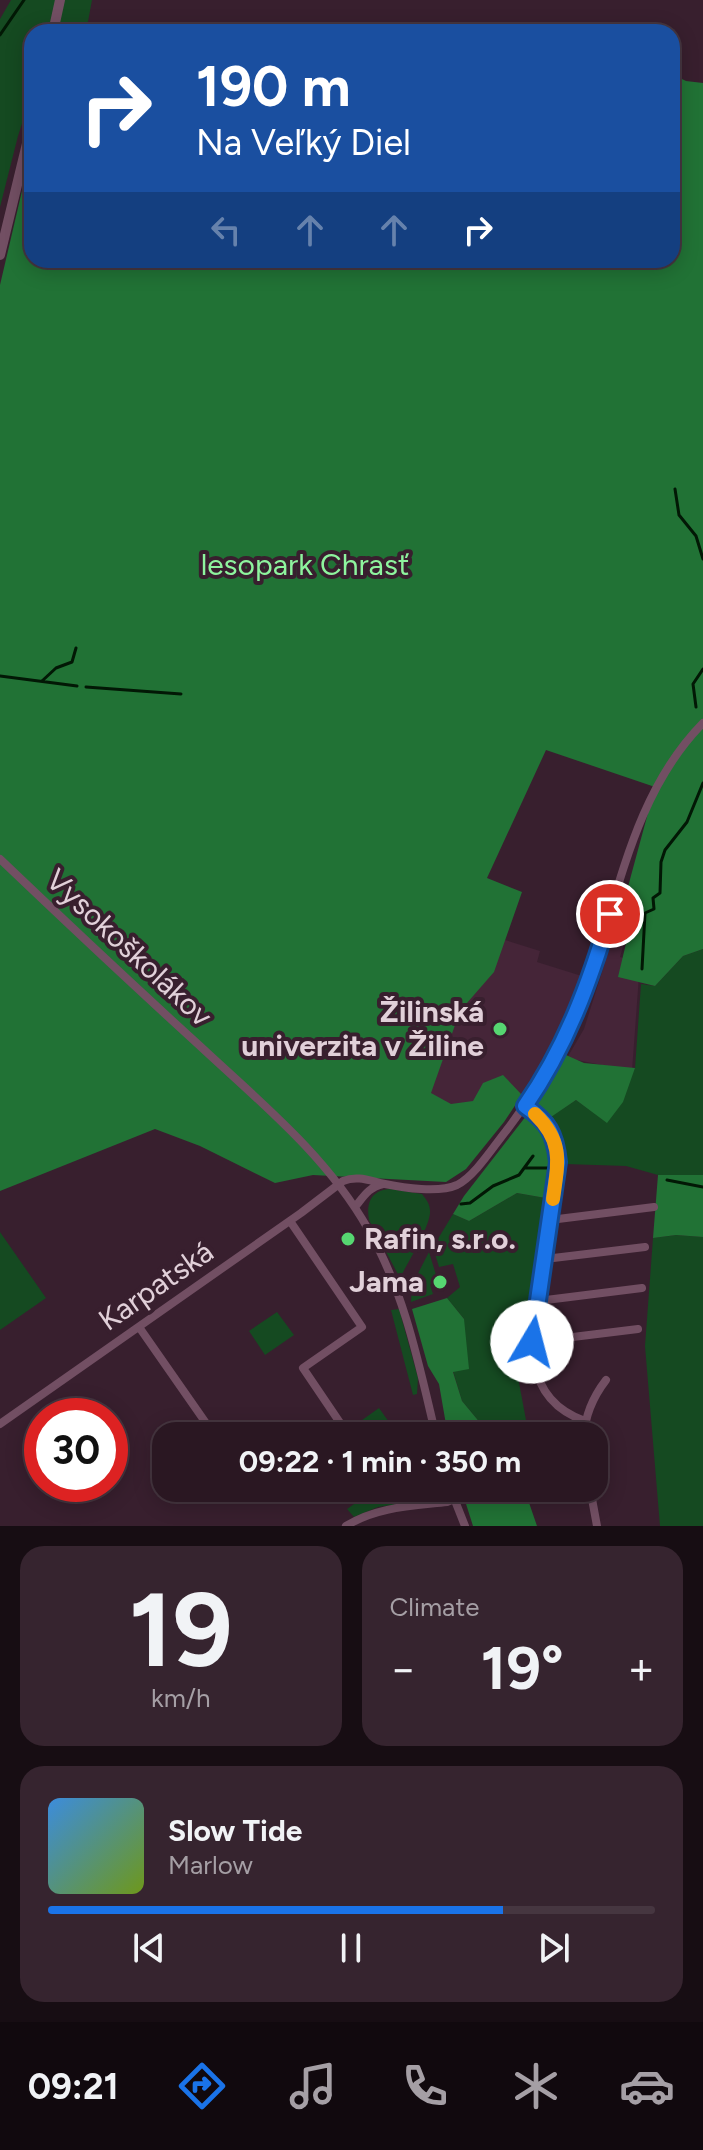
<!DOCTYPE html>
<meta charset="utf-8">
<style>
body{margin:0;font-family:Figtree,sans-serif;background:#36242f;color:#f1f3f6;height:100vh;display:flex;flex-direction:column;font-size:30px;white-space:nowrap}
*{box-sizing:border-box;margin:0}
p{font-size:26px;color:#a59fa5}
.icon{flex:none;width:44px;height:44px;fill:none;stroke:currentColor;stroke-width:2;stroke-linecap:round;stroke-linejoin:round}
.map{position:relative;height:1526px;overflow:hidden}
.drawer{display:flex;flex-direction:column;gap:20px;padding:20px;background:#170d13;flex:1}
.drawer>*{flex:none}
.guide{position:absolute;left:24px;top:24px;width:656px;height:244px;border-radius:24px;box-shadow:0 4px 20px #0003,0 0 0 2px #463640;background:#1a4fa0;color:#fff;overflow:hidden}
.speed{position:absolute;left:24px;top:1398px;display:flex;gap:16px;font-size:40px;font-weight:700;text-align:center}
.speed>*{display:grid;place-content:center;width:104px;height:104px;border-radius:50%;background:#2a1722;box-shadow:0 4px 20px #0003,0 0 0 2px #463640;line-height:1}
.speed .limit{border:12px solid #d22;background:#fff;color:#111}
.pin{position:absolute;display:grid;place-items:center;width:68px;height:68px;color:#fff;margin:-34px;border:4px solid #fff;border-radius:50%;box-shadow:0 2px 8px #0007}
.me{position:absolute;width:88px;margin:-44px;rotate:8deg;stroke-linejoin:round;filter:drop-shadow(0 0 6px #0008)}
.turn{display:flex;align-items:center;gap:28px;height:168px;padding:0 40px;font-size:36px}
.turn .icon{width:104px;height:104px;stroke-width:2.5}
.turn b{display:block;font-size:56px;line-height:68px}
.lanes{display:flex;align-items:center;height:76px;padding:0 40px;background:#0003;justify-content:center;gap:40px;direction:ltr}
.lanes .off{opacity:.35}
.big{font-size:60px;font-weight:700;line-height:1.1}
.drawer .card{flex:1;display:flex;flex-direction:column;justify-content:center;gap:12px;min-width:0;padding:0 28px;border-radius:24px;background:#36242f}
.drawer .dial{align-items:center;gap:0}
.dial b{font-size:104px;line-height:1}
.song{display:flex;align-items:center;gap:24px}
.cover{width:96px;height:96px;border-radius:12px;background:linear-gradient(135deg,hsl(210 70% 55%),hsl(80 70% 35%))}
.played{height:8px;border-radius:4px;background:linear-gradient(90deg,#1a73e8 75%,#463640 75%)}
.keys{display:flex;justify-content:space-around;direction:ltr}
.heat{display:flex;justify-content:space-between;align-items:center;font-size:44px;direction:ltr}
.drawer .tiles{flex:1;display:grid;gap:20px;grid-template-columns:1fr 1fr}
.card:last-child{grid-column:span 2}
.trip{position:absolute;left:152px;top:1422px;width:456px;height:80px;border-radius:24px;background:#2a1722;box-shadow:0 4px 20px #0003,0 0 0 2px #463640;font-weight:700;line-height:80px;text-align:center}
.dock{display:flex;height:128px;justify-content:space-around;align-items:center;background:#11090e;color:#a59fa5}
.dock .icon{width:56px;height:56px}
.dock .active{color:#1a73e8}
.dock b{font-size:36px;color:#f1f3f6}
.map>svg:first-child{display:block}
</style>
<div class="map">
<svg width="703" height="1526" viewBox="0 0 703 1526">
<rect width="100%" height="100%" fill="#381f2e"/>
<path fill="#452538" d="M620,915L631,919L620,957L640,962L632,1071L567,1058L584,1029Z
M470,929L540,951L537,962L585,977L572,1006H575L554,1050L552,1048L539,1072L503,1122L414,1094Z"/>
<path fill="#154a21" d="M11,0H92L87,27H41L40,32H32V81L27,108L18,136L0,207V19Z
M703,949V1175H658L626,1166L565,1164L550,1117L576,1100L607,1122L635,1068L641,984L655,986L683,956Z
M390,1189L422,1194C426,1199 430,1204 430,1211C431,1225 407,1264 400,1278L369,1220C366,1203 371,1190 390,1189Z
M517,1193L557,1200L517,1372L529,1436H491L462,1401L453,1371L464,1319L447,1298L460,1287L453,1264L439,1267L433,1247L453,1214L469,1221Z
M0,1232L46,1298L0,1330Z
M676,1235L703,1237V1526H660L645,1346L653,1238Z
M429,1252L437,1278L434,1279V1282L430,1285L433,1294L411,1302L412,1285Z
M399,1309L418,1378L417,1394L413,1395L391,1310Z
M277,1312L294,1335L265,1355L249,1331Z
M379,1408L399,1436H363L355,1425Z
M377,1488H439L436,1495L427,1500L378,1507L354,1517L347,1509Z"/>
<path fill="#217235" d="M672,74L686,81L703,83V949L683,956L655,986L618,977L628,935L616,931L655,787L546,750L487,878L522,892L494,972L460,1011L431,1093L451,1104L473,1101L483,1083L503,1075L522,1095L504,1122L466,1169L446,1182L313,1175L275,1183L200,1146L155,1129L0,1191V285L32,148V260H672Z
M566,1055L584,1063L635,1068L623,1102L607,1123L576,1100L551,1117L565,1164L557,1200L517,1193L469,1221L453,1214L464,1196L537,1102Z
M658,1175H703V1237L676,1235L653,1238Z
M447,1298L464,1319L469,1369L453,1372L462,1401L491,1436H448L439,1384L428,1366L412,1309Z
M461,1488H524L537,1526H473Z"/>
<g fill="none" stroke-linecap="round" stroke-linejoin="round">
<path stroke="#021805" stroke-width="3" d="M0,35L24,0
M675,489L679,515L696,536L703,559
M0,676L77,686
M42,681L56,668L72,662L76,648
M86,687L181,694
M696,707L693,684L703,669
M642,969L645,913L654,909L653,898L660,893L661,862L665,850L687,822L703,783
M525,1168H549
M667,1180L703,1187
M461,1204L470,1203L493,1186L519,1175L533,1156"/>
<path stroke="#724f63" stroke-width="8" d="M0,859C66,922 132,984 200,1046C260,1102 327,1156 368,1229C405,1293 419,1365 436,1436
M525,1106C548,1122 555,1133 558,1162C554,1194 550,1227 544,1260C535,1318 511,1395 585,1421
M355,1207C364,1196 369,1187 383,1184
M550,1220L654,1207
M290,1221L362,1327L303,1368L349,1436
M545,1259L645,1247
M538,1301L642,1288
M139,1327L215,1436
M532,1342L638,1329
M0,1424L301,1213L343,1181C358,1175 370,1181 385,1184C404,1188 439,1193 457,1185C475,1176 493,1147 506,1131C541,1085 569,1037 588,983C619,893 634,793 703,723
M584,1436C585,1415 593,1397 606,1380
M450,1488L465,1526
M590,1488L597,1526
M346,1526C376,1507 412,1506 447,1502L454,1499"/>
<path stroke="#724f63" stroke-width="10" d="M53,32L60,0
M0,255L32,123"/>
</g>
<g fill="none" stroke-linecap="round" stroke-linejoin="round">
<g stroke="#114b97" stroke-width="20">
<path id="route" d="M532,1342L558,1162C555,1133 548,1122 525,1106C566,1047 590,982 610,914"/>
</g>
<use href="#route" stroke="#1a73e8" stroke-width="14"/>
<path stroke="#f59e0b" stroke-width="14" d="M535,1114C564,1142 558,1163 553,1199"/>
</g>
<g fill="#56d671" stroke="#381f2e" stroke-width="3">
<circle cx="500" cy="1029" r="8"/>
<circle cx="348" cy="1239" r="8"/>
<circle cx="440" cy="1282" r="8"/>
</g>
<g text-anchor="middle" stroke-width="8" stroke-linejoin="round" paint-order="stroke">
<g font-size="30" fill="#8ef49e" stroke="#381f2e">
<text x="305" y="575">lesopark Chrasť</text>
</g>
<g font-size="30" fill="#e1d0d9" stroke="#381f2e">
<text transform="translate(129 948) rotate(43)" y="10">Vysokoškolákov</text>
<text transform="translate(156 1286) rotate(-35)" y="10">Karpatská</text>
</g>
<g font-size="30" font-weight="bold" fill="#e1d0d9" stroke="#381f2e" text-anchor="end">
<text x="484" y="1022">Žilinská<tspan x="484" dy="34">univerzita v Žiline</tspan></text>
<text x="364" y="1249" text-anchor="start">Rafin, s.r.o.</text>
<text x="424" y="1292">Jama</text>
</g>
</g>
</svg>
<div class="speed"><div class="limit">30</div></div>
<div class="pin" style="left:610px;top:914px;background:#d93025"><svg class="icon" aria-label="arrive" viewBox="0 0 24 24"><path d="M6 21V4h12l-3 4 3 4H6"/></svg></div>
<svg class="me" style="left:532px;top:1342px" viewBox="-20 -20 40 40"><circle r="19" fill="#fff"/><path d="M0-13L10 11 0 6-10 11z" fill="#1a73e8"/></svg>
<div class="trip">09:22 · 1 min · 350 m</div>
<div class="guide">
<div class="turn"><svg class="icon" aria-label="right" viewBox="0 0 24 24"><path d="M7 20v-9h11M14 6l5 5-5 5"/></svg><div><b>190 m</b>Na Veľký Diel</div></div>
<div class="lanes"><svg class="icon off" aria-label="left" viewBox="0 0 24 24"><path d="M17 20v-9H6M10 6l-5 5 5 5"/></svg><svg class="icon off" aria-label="ahead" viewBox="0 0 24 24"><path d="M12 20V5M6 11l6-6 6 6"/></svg><svg class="icon off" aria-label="ahead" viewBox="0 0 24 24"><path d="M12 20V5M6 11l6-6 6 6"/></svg><svg class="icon" aria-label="right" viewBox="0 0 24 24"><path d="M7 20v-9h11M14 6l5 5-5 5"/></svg></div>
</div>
</div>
<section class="drawer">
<div class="tiles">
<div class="card dial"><b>19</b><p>km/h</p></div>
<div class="card"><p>Climate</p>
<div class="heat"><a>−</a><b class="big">19°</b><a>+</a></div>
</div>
<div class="card">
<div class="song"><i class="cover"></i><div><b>Slow Tide</b><p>Marlow</p></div></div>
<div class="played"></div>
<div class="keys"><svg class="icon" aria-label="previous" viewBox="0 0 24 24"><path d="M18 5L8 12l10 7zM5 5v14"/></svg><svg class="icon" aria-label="pause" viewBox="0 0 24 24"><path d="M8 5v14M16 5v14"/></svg><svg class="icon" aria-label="next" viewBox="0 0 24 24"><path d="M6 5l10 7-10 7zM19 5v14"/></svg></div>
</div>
</div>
</section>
<nav class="dock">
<b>09:21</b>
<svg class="icon active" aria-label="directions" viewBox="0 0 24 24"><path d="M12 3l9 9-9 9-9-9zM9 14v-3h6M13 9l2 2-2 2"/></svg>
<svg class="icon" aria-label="music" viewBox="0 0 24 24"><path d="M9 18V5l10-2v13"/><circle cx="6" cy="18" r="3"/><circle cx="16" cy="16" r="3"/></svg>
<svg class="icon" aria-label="phone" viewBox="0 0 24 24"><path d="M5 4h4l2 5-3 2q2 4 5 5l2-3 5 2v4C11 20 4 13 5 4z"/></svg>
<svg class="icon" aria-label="climate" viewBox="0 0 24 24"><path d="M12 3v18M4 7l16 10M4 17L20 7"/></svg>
<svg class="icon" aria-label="car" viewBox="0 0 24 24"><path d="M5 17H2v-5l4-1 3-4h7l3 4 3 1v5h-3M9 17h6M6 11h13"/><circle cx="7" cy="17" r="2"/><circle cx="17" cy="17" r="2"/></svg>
</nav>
